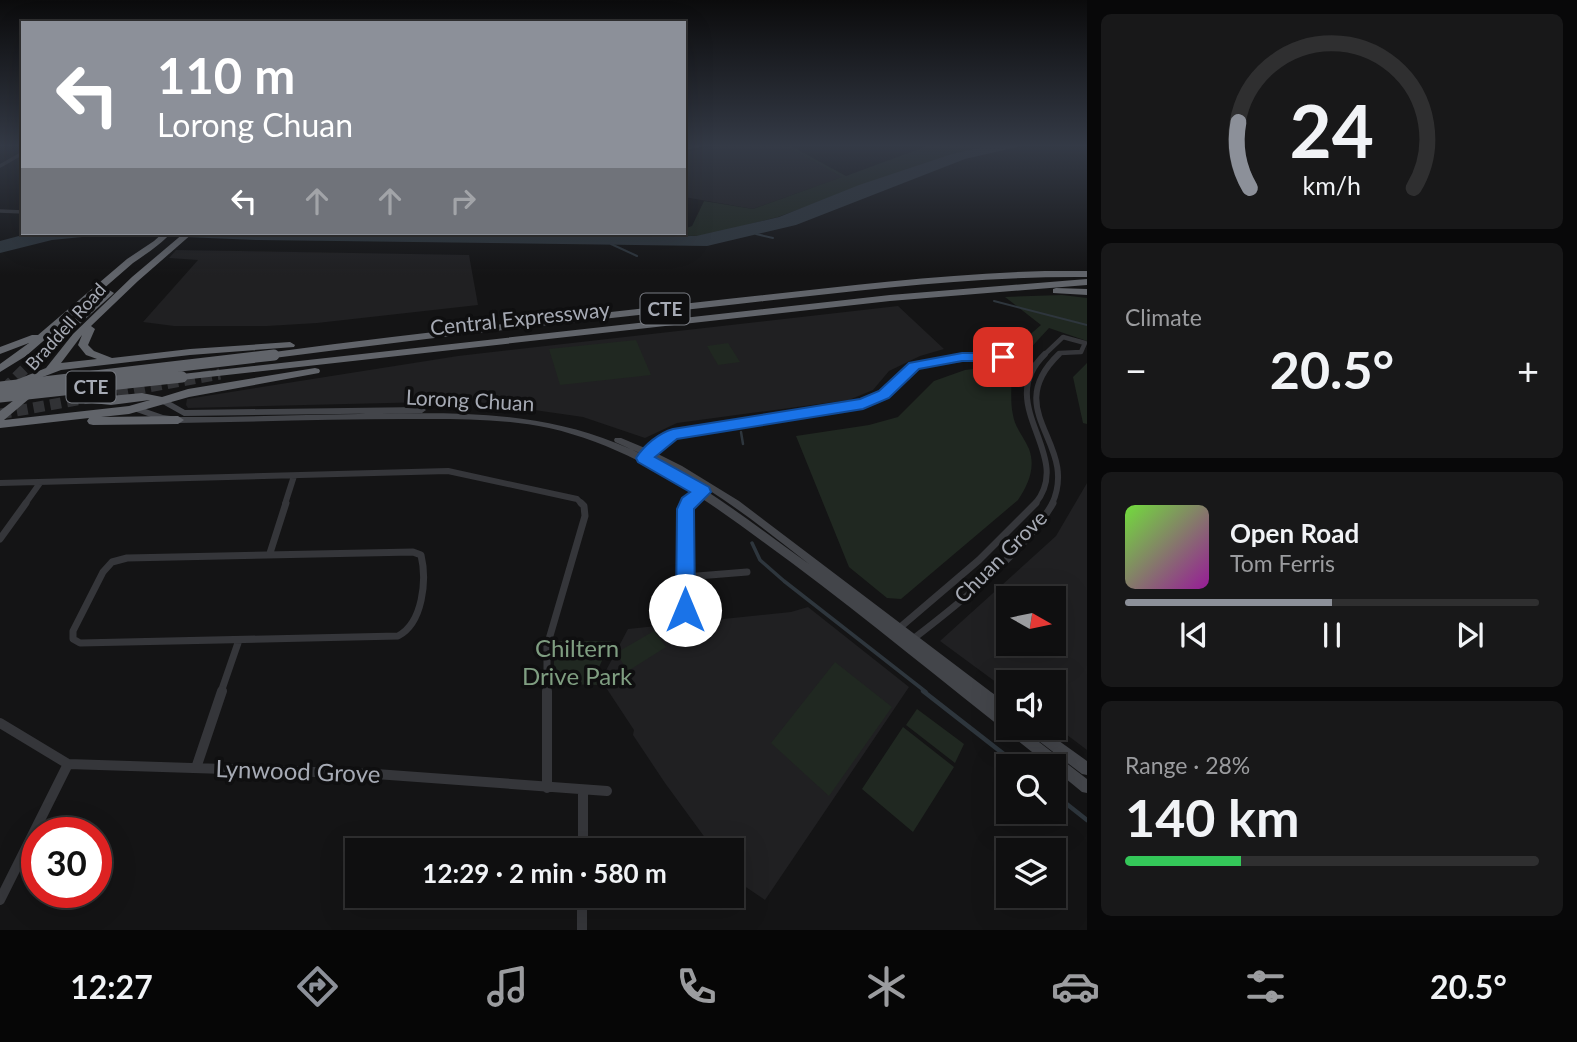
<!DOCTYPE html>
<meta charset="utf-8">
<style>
body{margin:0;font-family:Lato,sans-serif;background:#181819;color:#f1f3f6;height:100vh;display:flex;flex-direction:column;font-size:26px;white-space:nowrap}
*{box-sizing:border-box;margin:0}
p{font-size:23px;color:#9b9c9f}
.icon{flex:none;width:38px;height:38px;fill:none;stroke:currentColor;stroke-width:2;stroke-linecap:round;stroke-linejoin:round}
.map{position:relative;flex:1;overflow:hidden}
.side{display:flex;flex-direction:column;gap:14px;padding:14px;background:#080809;width:490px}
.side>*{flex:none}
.banner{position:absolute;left:21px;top:21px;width:665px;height:214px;border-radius:0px;box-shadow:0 7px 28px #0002,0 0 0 2px #2f2f30;background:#8c9099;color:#fff;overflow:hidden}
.needle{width:46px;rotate:99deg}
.controls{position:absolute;left:996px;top:586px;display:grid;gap:14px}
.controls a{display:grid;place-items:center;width:70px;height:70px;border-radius:0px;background:#0f0f10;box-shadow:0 7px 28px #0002,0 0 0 2px #2f2f30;font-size:35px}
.speed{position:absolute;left:21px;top:817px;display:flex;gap:14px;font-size:35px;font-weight:700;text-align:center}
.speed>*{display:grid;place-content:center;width:91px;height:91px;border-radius:50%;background:#0f0f10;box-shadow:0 7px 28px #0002,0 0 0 2px #2f2f30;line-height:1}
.speed .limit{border:10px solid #d22;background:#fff;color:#111}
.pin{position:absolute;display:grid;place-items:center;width:60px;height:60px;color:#fff;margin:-30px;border-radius:14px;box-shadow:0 4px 10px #0006}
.me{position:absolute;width:77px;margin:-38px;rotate:0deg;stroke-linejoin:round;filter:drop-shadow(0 0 5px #0008)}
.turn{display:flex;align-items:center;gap:24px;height:147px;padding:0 21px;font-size:32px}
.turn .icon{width:91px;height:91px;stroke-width:2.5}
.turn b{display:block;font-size:49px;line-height:60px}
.lanes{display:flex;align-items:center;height:66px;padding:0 21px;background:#0003;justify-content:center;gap:35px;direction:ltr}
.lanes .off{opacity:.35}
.big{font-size:52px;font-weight:700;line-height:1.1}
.side .card{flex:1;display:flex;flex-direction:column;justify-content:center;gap:10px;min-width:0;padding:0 24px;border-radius:10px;background:#181819}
.side .dial{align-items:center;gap:0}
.dial svg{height:182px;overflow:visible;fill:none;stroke:#2f2f30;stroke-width:7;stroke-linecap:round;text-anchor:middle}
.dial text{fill:#f1f3f6;stroke:none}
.song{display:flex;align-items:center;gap:21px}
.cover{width:84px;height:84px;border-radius:10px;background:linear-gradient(135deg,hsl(100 70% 55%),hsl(300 70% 35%))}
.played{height:7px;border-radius:4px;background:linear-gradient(90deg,#8c9099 50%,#2f2f30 50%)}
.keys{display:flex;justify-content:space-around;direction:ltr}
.heat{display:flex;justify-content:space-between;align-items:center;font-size:38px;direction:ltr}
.charge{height:10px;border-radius:5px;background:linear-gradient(90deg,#34c759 28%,#2f2f30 0)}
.trip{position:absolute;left:345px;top:838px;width:399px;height:70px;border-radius:0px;background:#0f0f10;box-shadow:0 7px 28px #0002,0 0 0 2px #2f2f30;font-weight:700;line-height:70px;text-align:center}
.tabs{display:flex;height:112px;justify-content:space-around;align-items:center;background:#060606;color:#9b9c9f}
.tabs .icon{width:49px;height:49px}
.tabs .on{color:#8c9099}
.tabs b{font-size:32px;color:#f1f3f6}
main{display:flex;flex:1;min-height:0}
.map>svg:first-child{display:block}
</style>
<main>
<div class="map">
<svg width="1087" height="930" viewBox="0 0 1087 930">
<rect width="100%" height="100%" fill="#141415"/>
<path fill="#202022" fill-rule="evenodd" d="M722,145H784L843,177L753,209L684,197V152Z
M176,250L469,255L478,305L317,323L267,326H174L143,322L198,260L169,258Z
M898,306L944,349L920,356L889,371L873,390L849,400L677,423L645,438L583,417L471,401L188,408L186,405L187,399L458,356Z
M1087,483V750L1054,725V682H1008V691L940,641L1056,536ZM1054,598V644H1008V598Z
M808,607L909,687L765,900L734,879L732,875V850H714L665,783L633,735L634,730L601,680L628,629L791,612Z"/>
<path fill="#202821" d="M784,145H789L846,176L930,145H997L903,171L778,217L703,236L519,233H684V229L692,226L704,201L753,209L842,177Z
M1062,295L1087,298V341L1049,328L1025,354L1017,356L1018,345L1041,325L1005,297Z
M636,340L651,375L560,385L549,349Z
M728,343L740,362L718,365L707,346Z
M1087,363V424L1083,423L1073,377Z
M998,366L1011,376C1012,389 1010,402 1013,415C1015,428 1024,437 1029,449C1036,468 1028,485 1018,500L901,599L887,598L849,567L796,436L869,425L898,417L934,381L965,370Z
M654,631L666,647L628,671L616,653Z
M555,641H611L595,676L600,685L553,684Z
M835,662L892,707L829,796L771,743Z
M917,709L964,744L955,763L906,725Z
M903,727L954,767L913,832L862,789Z"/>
<path fill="#2e363d" d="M992,145H1026L965,159L796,225L707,246L257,240L112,234L52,240L0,253V241L30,233H519L696,236L779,217L859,185L952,154Z"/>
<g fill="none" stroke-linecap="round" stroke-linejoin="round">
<path stroke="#2e363d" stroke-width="2" d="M756,234L773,238
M611,244L637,256
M994,301L1087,325"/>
<path stroke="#2e363d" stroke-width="2.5" d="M741,432L743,444"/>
<path stroke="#2e363d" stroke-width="3.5" d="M752,543L760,560L784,581L926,692"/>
<path stroke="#2e363d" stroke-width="4.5" d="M923,691L1019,766
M1054,794L1087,820"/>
<path stroke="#313235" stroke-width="11" stroke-dasharray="11 6" stroke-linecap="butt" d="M4,389L39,355
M0,414L220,374"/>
<path stroke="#35363a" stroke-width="3.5" d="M0,166L23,153
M0,211L23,212"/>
<path stroke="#35363a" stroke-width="4.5" d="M1043,356L1063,337L1085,343L1081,352L1060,353L1057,356"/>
<path stroke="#35363a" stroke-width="6" d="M645,457L673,434L873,401L914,366L929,362L997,356L1035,366
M0,483L448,471L577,499L582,504
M25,504L40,483
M285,504L294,476
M687,504L709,487
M1035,504C1076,455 992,405 1045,354
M1052,504C1080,443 999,412 1059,354"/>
<path stroke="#35363a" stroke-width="7" d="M0,539L26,503
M413,552L421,555C427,580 423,623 398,636L80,643L73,639V631L103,572L112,562L127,558Z
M270,553L286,503
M685,577L747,572
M685,610V509L689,503
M897,630L979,560L1036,503
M913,639C956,606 1027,550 1053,503
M221,692L239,640
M547,692V646L585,516L584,506L581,503"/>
<path stroke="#35363a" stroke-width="10" d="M547,691V788
M0,723L68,764L376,774L607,791
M196,768L222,691
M583,790V850
M582,896V930
M0,900L68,764"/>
<path fill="#43454a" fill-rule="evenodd" d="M699,145H710L684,150V148Z
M162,397L185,410L422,407L426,410L422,413L184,416L159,402L158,400Z
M134,405L163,415L178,417C238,417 299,415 359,414C446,412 534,410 616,443C687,471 748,520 809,564C766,530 723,496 675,470C655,459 635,451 615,442L614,440L615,438H621L652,451L682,466L739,501L991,692L1008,704V728H1021L1087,779V793L1082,792L1054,769V766H1050C964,699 880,629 792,563C717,508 642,449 549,428C502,418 453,419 406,419C330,419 254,422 178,423L162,421L131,410L130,408L131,406Z
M1025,728H1041L1087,761V775L1082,774L1027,732Z"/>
<path fill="#61646a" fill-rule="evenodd" d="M163,233H171C159,246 147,253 133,263L26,356L0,372V364L29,343L0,354V347L32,335H38L127,259L154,241Z
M184,233H193L138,281L91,326L95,329L88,345L94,351L112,358L190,349L290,342L295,345L294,347L190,355L61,370L19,386H11L10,384L11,382L46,368L73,334L132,277ZM82,335L78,345L86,355L97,359L61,363Z
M1045,271H1087V277C970,276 854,291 738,304C583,321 428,338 274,358L269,355L274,352C425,332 576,316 727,299C833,288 938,274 1045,271Z
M1087,279V285L890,301L182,380L177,377L182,374L890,295Z
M1056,288L1087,289V295L1053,293V289Z
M109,290L114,293L112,295L43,357H35V353Z
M315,368L319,369L320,371L319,373L189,397L129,414L101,417L178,416L184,420L178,424L93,425L89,424L87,421L89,418L0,428V411L32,386L37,390L36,393L4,420L129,406L150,400L111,405L92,403L89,395L101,379L105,378L110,381L100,397L142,393L162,397L188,389Z"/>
<path stroke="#61646a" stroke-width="9" d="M267,356L274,355"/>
<path stroke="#61646a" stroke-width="11" d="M0,387L274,355
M0,397L182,377"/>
</g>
<linearGradient id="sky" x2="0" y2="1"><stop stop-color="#0b0b0c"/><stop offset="0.53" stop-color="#343a46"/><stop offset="1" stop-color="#343a46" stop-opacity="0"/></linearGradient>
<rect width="1087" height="275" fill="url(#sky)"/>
<path fill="#1a73e8" stroke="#114b97" stroke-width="2" d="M962,353H1003L1009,357L1003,361H962L919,369L889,398L863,409L677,439L655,457L709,487L711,492L694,509L695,610L692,616L685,619L678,616L676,610L677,509L682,498L690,492L638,462L636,458C644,445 659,433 673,429L860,399L879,391L909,363Z"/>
<g text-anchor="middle" stroke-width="7" stroke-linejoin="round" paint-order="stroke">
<g font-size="18" fill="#a6aab4" stroke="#0f0f10">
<text transform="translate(66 327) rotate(-48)" y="6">Braddell Road</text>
</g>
<g fill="#0f0f10" stroke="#797c83" stroke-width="2">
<rect x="640.5" y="293.5" width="49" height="31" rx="5"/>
<rect x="66.5" y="371.5" width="49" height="31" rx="5"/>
</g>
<g font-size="19" font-weight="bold" fill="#a6aab4">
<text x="665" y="316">CTE</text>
<text x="91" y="394">CTE</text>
</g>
<g font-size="21" fill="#a6aab4" stroke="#0f0f10">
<text transform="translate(520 319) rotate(-6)" y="7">Central Expressway</text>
<text transform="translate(470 401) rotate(3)" y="7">Lorong Chuan</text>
<text transform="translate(1001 557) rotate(-45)" y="7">Chuan Grove</text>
</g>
<g font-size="24" fill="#7f9e81" stroke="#0f0f10">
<text x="577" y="657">Chiltern<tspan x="577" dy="28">Drive Park</tspan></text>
</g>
<g font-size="24" fill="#a6aab4" stroke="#0f0f10">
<text transform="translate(298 772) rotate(2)" y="8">Lynwood Grove</text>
</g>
</g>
</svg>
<div class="controls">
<a><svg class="needle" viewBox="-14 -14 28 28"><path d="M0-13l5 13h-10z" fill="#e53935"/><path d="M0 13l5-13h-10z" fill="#9b9c9f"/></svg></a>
<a><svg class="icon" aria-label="sound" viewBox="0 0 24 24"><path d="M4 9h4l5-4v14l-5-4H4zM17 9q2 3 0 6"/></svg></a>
<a><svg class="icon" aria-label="search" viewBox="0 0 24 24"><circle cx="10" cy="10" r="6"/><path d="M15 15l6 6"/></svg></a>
<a><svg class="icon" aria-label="layers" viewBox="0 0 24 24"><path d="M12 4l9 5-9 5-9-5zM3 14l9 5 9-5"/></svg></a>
</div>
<div class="speed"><div class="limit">30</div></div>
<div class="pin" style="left:1003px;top:357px;background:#d93025"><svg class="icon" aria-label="arrive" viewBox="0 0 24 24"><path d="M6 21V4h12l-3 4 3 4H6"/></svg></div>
<svg class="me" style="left:685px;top:610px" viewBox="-20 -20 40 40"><circle r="19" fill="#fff"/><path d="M0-13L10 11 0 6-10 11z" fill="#1a73e8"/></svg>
<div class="trip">12:29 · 2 min · 580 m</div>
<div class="banner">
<div class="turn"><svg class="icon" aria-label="left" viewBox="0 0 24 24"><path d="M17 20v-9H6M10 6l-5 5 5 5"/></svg><div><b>110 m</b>Lorong Chuan</div></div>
<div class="lanes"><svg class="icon" aria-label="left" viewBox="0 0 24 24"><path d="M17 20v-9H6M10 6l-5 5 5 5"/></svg><svg class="icon off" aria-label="ahead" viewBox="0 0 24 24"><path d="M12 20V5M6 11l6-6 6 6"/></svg><svg class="icon off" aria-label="ahead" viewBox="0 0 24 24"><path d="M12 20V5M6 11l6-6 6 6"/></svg><svg class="icon off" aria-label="right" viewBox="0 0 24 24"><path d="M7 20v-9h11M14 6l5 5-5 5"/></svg></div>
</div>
</div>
<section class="side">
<div class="card dial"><svg viewBox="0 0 100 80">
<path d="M14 69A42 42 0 1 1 86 69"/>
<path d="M14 69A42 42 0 0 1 9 40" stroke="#8c9099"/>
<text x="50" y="56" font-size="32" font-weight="700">24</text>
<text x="50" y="72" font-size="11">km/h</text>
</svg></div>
<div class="card"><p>Climate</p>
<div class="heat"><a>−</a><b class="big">20.5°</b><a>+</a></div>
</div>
<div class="card">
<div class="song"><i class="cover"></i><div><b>Open Road</b><p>Tom Ferris</p></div></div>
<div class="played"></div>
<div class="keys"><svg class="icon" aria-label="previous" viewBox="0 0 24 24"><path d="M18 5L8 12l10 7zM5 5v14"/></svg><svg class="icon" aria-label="pause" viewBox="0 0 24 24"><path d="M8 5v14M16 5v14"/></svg><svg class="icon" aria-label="next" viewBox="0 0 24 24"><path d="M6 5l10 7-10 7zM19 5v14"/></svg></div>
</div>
<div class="card"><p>Range · 28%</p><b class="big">140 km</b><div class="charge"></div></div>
</section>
</main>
<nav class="tabs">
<b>12:27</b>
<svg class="icon on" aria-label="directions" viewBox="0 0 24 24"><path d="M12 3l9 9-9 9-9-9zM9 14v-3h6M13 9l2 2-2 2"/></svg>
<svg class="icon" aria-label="music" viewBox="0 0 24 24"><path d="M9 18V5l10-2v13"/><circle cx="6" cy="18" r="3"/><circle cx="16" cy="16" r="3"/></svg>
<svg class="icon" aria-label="phone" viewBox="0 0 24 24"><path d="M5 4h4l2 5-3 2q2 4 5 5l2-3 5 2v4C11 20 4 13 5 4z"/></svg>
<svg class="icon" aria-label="climate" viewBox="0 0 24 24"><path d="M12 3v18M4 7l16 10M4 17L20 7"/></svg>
<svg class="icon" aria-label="car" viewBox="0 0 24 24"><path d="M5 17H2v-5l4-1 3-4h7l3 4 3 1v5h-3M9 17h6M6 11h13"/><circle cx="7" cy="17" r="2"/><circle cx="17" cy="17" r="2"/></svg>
<svg class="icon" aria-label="filters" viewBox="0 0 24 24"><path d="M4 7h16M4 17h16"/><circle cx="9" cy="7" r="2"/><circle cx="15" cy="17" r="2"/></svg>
<b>20.5°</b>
</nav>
